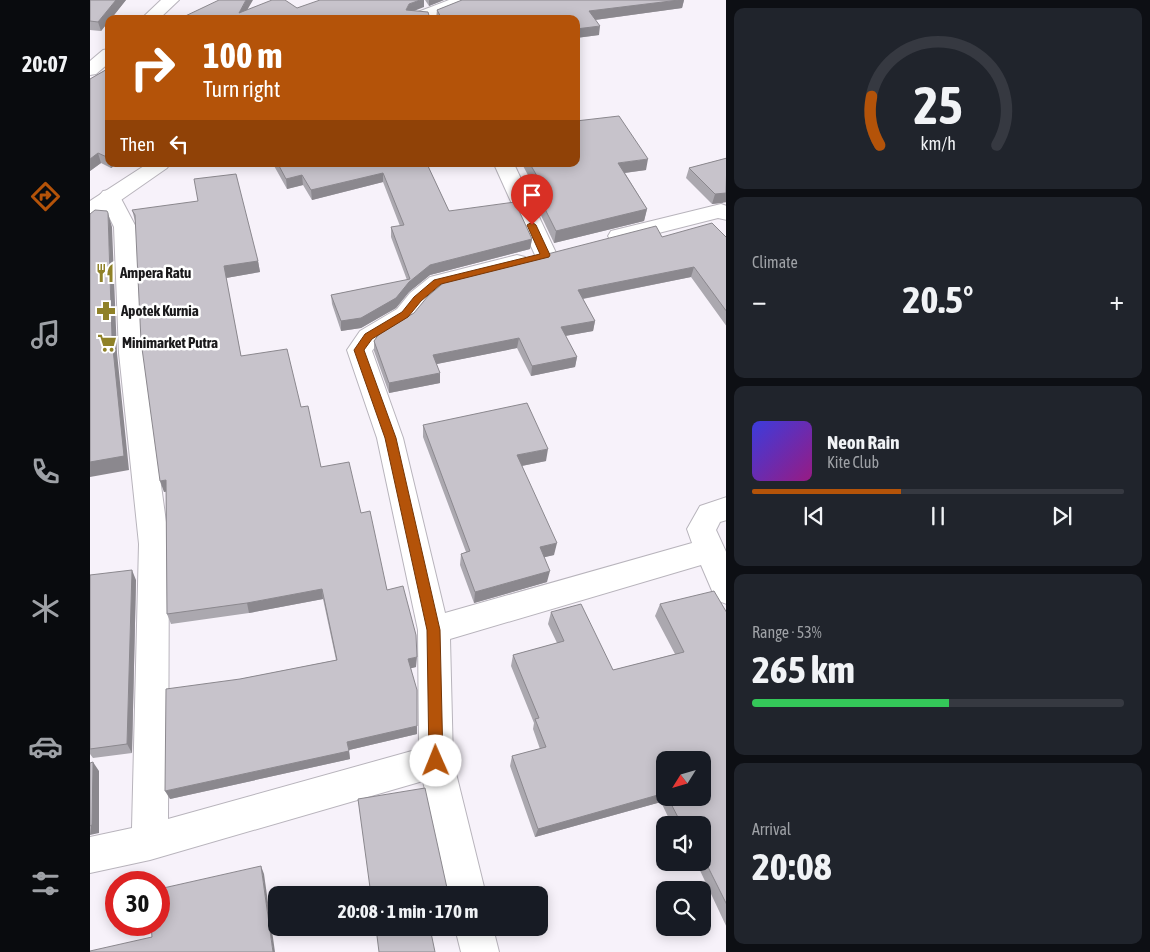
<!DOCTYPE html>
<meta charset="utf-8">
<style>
body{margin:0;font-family:"Asap Condensed",sans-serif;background:#20242c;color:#f1f3f6;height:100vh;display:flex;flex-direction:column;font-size:19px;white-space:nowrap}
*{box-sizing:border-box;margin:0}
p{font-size:16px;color:#9ea1a6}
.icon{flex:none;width:28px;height:28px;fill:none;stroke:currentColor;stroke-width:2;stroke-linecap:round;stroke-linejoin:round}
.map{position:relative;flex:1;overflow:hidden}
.details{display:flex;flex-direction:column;gap:8px;padding:8px;background:#0d0f14;width:424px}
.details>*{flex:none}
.hud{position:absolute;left:15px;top:15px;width:475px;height:152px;border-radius:10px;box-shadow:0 2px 12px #0003;background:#b45309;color:#fff;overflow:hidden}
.needle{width:32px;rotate:233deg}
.buttons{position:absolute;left:566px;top:751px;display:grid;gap:10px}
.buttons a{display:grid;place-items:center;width:55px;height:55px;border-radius:10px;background:#171b24;box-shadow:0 2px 12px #0003;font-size:25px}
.speed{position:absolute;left:15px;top:871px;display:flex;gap:10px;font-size:25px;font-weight:700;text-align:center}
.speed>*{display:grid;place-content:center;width:65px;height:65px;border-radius:50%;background:#171b24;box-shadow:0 2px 12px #0003;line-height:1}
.speed .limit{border:8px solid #d22;background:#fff;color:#111}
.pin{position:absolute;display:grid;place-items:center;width:42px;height:42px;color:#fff;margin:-51px -21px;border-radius:50% 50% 50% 0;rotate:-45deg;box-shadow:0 0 5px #0007}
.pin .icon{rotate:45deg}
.me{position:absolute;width:55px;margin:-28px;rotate:359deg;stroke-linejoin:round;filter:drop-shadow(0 0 4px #0008)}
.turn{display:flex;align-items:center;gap:18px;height:105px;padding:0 15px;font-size:22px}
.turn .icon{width:65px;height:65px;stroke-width:2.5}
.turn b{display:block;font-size:35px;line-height:42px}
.then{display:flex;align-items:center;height:48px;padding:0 15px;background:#0003;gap:10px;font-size:19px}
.big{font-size:38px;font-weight:700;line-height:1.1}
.details .card{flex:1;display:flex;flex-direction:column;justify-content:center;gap:8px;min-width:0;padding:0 18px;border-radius:10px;background:#20242c}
.details .dial{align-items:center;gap:0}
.dial svg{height:130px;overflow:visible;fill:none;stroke:#363941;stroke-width:7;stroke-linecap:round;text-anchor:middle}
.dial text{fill:#f1f3f6;stroke:none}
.song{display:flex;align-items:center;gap:15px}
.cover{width:60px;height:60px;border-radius:8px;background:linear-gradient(135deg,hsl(240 70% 55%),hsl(310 70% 35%))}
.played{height:5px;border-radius:2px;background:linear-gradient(90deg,#b45309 40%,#363941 40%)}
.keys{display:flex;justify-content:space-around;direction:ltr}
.heat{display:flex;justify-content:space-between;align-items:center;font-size:28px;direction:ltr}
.charge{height:8px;border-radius:4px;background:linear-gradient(90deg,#34c759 53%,#363941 0)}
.trip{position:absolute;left:178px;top:886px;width:280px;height:50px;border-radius:10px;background:#171b24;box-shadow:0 2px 12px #0003;font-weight:700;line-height:50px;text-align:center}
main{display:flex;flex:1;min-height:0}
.menu{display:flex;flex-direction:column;width:90px;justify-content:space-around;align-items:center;background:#090b0e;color:#9ea1a6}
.menu .icon{width:35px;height:35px}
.menu .active{color:#b45309}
.menu b{font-size:22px;color:#f1f3f6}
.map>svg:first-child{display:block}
</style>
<main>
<nav class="menu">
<b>20:07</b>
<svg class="icon active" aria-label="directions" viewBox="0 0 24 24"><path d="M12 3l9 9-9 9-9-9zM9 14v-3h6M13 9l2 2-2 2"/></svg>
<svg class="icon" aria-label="music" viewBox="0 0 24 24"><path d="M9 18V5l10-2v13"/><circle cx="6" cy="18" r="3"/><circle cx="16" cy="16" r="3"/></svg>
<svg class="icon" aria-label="phone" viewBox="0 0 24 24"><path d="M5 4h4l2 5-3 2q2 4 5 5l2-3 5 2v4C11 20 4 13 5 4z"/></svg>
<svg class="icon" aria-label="climate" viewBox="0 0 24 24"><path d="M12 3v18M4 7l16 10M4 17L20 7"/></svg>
<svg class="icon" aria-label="car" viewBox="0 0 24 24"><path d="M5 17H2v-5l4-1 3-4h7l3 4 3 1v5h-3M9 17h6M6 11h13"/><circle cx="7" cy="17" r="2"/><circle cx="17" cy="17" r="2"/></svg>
<svg class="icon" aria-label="filters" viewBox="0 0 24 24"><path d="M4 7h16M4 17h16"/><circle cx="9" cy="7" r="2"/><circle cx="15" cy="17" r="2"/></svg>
</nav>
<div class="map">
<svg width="637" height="952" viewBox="0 0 637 952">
<rect width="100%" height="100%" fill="#f7f2fa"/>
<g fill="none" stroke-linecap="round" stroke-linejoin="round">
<g stroke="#b8b4bc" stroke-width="2">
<path id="street" d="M404,164H424L467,255L464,260L456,262L448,260L445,255Z
M20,190L27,191L46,227L53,353L79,544L78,819L329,749L328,630L287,438L257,350L270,331L307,309L320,293L340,277L427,255L435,257L438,262L435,267L356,288L336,305L323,321L288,343L282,351L313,438L355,613L602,543L597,529L610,506L637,497V520L630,522L626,530L637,554V604L626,600L611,565L360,639L363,761L396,895H358L333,781L60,860L0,873V837L42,828L49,544L29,353L24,227L9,196L13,191Z
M631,204L637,206V220L628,218L529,243L521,241L518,236L521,231Z
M365,928H403L409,952H371Z"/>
</g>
<g stroke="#b8b4bc" stroke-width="2">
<path id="secondary" d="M71,0H89L69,19H51Z
M19,49V63L6,74L0,75V61L13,50Z"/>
</g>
<g stroke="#b8b4bc" stroke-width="2">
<path id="highway" d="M359,0H382L380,4L342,19H318L320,15Z
M57,164H80L77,168L8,216L0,218V201Z"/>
</g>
<use href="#street" fill="#fff" fill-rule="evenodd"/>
<use href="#secondary" fill="#fff" fill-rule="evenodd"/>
<use href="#highway" fill="#fff" fill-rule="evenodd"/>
</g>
<path fill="#aba8af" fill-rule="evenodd" d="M0,0H36L11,31L0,30Z
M335,0H354L339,6Z
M372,0H594L592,8L505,20L509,35L486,38V19H346L347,10Z
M19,68V164H27L21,168L11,163L0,171V79Z
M637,158L633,203L622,204L596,178L599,168Z
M183,164H337L359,211L442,239L440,249L340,275L319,292L306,308L271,328L251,331L242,304L241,295L317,280L301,237V227L310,226L293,182L222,200L213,185L197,189Z
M432,164H486L556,170L535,173L557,209L554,221L464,243L438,188L439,177Z
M42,210L168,261L170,272L136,278L151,356L211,407L231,467L271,513L297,590L326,667L321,668L327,734L259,750L260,759L80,799L150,679L246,660L233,599L159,613L81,624L77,614L76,491L74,492L45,221Z
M572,237L637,238V327L601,277L493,299L505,321L503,331L475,336L487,357L485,367L441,376L427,348L346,364L350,383L299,393L284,351V341Z
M333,425L456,461L432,466L464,555L454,557L457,582L384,603L370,565L371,554L376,552L333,437Z
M0,575L46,580L42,753L3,758L0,754Z
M570,604L637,613V928L606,862H612V825H582L571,802L445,837L420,766L422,756L450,749L443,729L444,723L421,666L423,655L467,643L458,624L461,612L523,670L585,654L565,616ZM575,760L612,798H575Z"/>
<path fill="#8b888e" d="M26,0H36L21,19H19V21L11,31L8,22Z
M156,0H163L152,19L149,13Z
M330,0H334V7L319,13L316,10L319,4Z
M339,0H354L339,6Z
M589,0H594L592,8L497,21L499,11Z
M510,26L509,35L486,38V29Z
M8,153L11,163L0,171V159Z
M558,159L556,170L526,174L528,163Z
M20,164H27L21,168Z
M293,173V182L222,200L221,190Z
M212,175L213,185L197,189L196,179Z
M637,192V202L622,204L625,194Z
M557,209L554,221L464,243L466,231Z
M18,213L22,227L27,353L39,470L0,477V462L22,339Z
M442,239L440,249L340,275L319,292L306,308L271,328L251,331V321L319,282L340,265Z
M168,261L170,272L136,278L134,266Z
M604,267L601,277L486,300L488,290Z
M505,321L503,331L469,337L471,327Z
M429,338L427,348L342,365L343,355Z
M487,357L485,367L441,376L442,366Z
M350,373V383L299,393V383Z
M458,449L456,461L426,467L427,455Z
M76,480L80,491L74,492L70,481Z
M467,543L464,555L447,559L450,547Z
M42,570L46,580L42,753L37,744Z
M460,571L457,582L384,603L385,592Z
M232,589L233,599L159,613L157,603Z
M327,657L326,667L318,669V659Z
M327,726V734L259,750L257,742Z
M259,751L260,759L80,799L75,791Z
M3,762L9,771V833L0,835Z
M575,793V795L571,802L445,837L448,829Z
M171,866L174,874L185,952H183Z"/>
<path fill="#c7c3cb" stroke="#8b888e" d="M0,0H26L8,22L0,21Z
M129,0H156L149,13L182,0H195L207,8L230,0H330L319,4L316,10L338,12L340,19H89Z
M372,0H589L499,11L510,26L486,29V19H352L347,10Z
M19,68V158L8,153L0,159V79Z
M529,116L558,159L528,163L557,209L466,231L439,177L447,176L440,164H486V121Z
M637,158L636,193L625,194L599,168Z
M188,164H337L359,211L425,202L442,239L340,265L319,282L306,298L271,318L251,321L241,295L320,279L301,227L314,225L293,173L221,190L212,175L196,179Z
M146,174L168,261L134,266L151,356L197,349L211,407L218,406L231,467L259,462L271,513L280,511L297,590L313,586L326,635L327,657L318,659L327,690V726L257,742L259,751L75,791L76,689L150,679L247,660L232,589L157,603L77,614L76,480L70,481L51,341L45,215L42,210L108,201L104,179Z
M5,210L17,211L18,213L22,339L34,456L0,462V214Z
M622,223L637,238V312L604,267L488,290L505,321L471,327L487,357L442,366L429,338L343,355L350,373L299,383L284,341L289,334L324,313L338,296L357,280L566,226L572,237Z
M437,403L458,449L427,455L467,543L450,547L460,571L385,592L371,554L380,551L333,425Z
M42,570L37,744L0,749V575Z
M624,591L637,613V905L612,855V825H592L578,798H612V760H575V793L448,829L422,756L456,747L445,719L449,718L423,655L474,641L461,612L491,604L523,670L594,652L570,604Z
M3,762L2,825L0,826V763Z
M335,788L357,888L362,890L363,895H281L268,799Z
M171,866L183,952H0V951L62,937L61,925H69V889Z
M286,928H340L345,952H289Z"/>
<path fill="#b45309" stroke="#753606" d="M442,222L446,225L460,255L459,257L351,284L331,301L318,317L282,339L274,350L306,438L350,630L353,761L351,766L346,768L341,766L339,761L337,630L295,438L264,350L275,334L312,312L324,297L344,280L450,254L437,225Z"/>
<defs>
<g id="restaurant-bare" transform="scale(1.5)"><path d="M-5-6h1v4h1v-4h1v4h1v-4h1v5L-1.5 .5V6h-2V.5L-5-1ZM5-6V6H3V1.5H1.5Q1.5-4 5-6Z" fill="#8f8128" stroke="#fff" stroke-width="2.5" paint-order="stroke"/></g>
<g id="pharmacy-bare" transform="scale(1.5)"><path d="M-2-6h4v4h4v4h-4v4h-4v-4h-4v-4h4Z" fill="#8f8128" stroke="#fff" stroke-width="2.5" paint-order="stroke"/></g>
<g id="supermarket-bare" transform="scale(1.5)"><path d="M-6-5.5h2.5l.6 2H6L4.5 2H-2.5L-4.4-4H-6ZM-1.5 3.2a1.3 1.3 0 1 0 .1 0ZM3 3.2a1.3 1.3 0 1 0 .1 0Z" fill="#8f8128" stroke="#fff" stroke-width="2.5" paint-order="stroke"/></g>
</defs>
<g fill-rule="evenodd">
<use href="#restaurant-bare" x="15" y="273"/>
<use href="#pharmacy-bare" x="16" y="311"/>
<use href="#supermarket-bare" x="17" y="343"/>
</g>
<g text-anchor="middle" stroke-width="5" stroke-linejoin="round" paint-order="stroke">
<g font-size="15" font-weight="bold" fill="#1a191b" stroke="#fff" text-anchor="start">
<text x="30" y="278">Ampera Ratu</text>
<text x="31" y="316">Apotek Kurnia</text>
<text x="32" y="348">Minimarket Putra</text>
</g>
</g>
</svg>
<div class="buttons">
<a><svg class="needle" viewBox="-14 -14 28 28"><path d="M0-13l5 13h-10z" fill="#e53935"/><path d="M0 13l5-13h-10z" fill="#9ea1a6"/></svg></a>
<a><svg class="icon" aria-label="sound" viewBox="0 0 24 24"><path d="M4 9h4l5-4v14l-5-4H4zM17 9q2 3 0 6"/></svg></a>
<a><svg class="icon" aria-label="search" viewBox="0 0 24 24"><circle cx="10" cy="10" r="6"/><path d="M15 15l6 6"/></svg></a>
</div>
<div class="speed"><div class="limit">30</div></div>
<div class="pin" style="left:442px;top:225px;background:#d93025"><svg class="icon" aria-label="arrive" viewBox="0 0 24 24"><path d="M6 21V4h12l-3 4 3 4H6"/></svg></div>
<svg class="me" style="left:346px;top:761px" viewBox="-20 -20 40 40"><circle r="19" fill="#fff"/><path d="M0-13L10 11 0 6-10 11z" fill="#b45309"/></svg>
<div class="trip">20:08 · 1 min · 170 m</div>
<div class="hud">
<div class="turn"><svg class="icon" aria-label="right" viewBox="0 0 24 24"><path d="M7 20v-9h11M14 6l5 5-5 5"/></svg><div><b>100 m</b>Turn right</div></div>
<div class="then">Then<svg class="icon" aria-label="left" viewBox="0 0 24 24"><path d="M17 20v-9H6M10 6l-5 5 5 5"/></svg></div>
</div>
</div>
<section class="details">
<div class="card dial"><svg viewBox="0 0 100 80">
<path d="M14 69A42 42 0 1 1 86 69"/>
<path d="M14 69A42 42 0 0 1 9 39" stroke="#b45309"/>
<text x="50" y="56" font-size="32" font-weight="700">25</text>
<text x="50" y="72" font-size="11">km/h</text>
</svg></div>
<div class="card"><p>Climate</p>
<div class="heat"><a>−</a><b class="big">20.5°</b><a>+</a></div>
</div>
<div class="card">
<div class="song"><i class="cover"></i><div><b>Neon Rain</b><p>Kite Club</p></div></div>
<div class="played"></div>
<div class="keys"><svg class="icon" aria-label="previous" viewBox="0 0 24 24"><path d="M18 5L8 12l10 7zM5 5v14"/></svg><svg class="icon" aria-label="pause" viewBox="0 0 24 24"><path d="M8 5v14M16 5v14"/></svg><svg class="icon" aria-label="next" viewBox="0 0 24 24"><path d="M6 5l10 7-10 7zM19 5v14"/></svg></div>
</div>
<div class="card"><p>Range · 53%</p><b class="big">265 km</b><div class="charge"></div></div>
<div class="card"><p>Arrival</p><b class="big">20:08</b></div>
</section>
</main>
